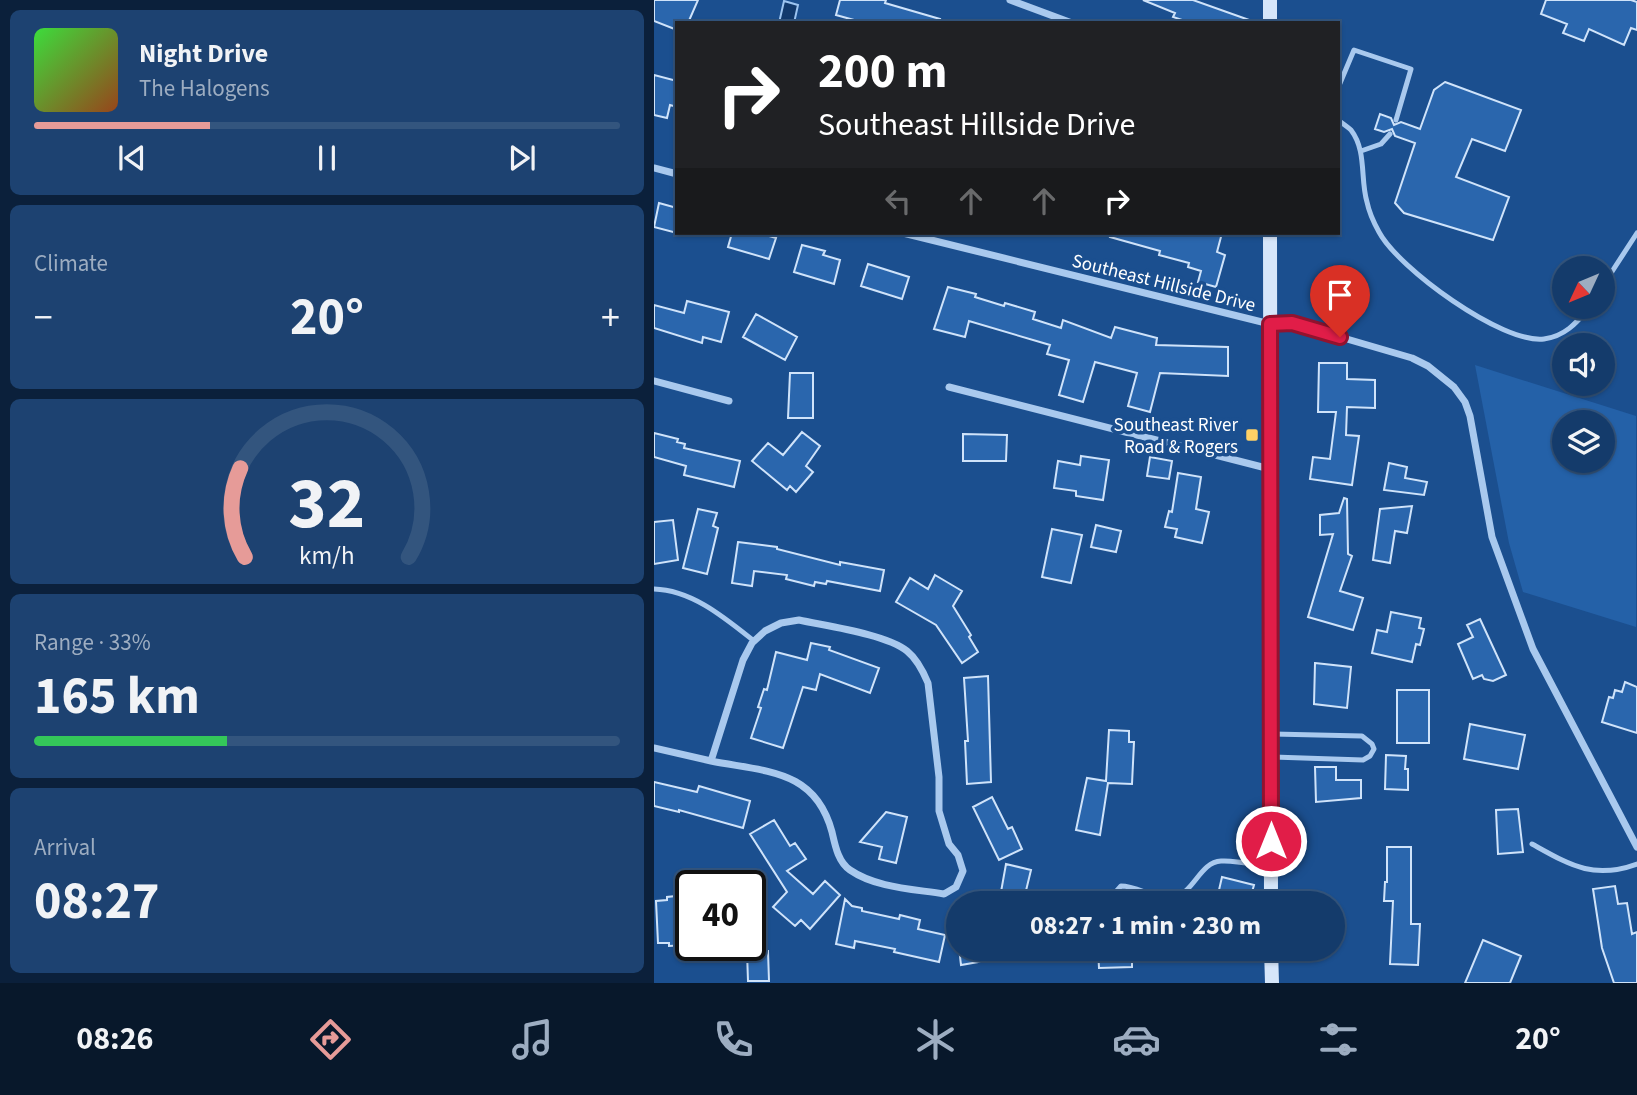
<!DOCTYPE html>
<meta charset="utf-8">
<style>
body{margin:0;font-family:"Source Sans 3",sans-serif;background:#1d4271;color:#f1f3f6;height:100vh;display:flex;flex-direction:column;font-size:26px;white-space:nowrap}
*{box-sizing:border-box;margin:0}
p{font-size:23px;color:#9dadc1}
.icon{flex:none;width:38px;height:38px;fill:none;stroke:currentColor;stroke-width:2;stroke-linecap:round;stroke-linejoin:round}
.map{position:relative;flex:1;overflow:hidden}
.details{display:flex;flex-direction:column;gap:10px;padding:10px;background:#0b203b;width:654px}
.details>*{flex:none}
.top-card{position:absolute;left:21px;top:21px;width:665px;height:214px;border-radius:0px;box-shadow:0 2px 5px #0004,0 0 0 2px #33557e;background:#202124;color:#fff;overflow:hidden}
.needle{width:46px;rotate:226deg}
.controls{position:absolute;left:898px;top:256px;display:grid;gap:14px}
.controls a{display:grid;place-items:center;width:63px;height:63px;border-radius:50%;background:#143b6b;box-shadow:0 2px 5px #0004,0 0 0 2px #33557e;font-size:35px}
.speed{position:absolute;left:21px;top:870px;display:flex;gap:14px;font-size:35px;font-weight:700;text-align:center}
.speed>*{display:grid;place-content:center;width:91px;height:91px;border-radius:50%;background:#143b6b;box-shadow:0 2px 5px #0004,0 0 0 2px #33557e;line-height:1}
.speed .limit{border:4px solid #111;border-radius:10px;background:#fff;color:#111}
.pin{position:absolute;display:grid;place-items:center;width:60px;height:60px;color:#fff;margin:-72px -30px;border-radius:50% 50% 50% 0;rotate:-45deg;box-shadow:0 0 7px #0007}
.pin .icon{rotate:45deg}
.me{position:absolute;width:77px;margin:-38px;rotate:0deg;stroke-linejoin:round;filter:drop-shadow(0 0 5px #0008)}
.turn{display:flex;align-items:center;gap:24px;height:147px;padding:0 28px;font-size:32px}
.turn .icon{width:91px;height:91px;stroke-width:2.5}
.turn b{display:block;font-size:49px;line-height:60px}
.lanes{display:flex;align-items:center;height:66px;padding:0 28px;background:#0003;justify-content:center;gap:35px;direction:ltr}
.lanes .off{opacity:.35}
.big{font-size:52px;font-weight:700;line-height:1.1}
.details .tile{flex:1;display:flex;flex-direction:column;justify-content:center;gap:10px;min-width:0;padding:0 24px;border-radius:10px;background:#1d4271}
.details .dial{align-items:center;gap:0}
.dial svg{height:182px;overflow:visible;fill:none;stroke:#33557e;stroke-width:7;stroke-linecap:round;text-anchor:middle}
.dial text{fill:#f1f3f6;stroke:none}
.song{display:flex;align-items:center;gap:21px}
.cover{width:84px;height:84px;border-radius:10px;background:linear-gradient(135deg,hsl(120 70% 55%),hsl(20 70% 35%))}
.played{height:7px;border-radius:4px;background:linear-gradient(90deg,#e69b98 30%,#33557e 30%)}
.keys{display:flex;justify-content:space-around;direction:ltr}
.heat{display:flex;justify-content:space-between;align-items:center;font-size:38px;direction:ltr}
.charge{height:10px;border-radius:5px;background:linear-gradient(90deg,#34c759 33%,#33557e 0)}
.trip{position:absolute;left:292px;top:891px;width:399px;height:70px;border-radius:35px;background:#143b6b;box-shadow:0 2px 5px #0004,0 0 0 2px #33557e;font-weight:700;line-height:70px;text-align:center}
.dock{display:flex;height:112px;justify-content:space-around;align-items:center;background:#08182b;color:#9dadc1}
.dock .icon{width:49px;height:49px}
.dock .selected{color:#e69b98}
.dock b{font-size:32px;color:#f1f3f6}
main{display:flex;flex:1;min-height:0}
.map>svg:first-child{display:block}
</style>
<main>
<section class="details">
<div class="tile">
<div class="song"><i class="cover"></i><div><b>Night Drive</b><p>The Halogens</p></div></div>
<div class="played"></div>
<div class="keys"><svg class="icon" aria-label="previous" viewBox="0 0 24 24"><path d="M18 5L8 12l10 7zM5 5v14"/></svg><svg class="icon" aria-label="pause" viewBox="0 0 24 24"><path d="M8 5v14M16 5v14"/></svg><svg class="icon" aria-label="next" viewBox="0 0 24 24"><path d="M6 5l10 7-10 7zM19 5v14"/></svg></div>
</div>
<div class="tile"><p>Climate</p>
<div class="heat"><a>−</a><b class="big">20°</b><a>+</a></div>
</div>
<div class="tile dial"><svg viewBox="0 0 100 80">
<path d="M14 69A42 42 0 1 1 86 69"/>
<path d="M14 69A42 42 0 0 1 12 30" stroke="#e69b98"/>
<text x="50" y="56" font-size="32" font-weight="700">32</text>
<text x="50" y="72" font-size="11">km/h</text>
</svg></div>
<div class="tile"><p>Range · 33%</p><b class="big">165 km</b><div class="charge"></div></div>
<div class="tile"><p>Arrival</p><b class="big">08:27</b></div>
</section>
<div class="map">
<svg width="983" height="983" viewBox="0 0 983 983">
<rect width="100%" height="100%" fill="#1b4f8f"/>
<path fill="#2461a8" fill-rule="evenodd" d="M821,365L982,416V627L869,592L855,543ZM910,422H948V460H910Z"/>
<path fill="#123a6d" stroke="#9cc4f0" stroke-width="2" d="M130,1L144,5L140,23H125Z"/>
<path fill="#2a66ad" stroke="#cfe3fa" stroke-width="2" d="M0,0H44L34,23H23V30L0,21Z
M186,0H232L231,3L286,19L285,23H199L200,20L182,15Z
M489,0H539L598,21V23H537L519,17L521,13Z
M892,0H977L983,2V30L977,28L970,45L935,29L930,41L909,33L913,24L887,14Z
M0,75L23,81V107L16,105L13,118L0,115Z
M791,82L867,110L851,151L818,139L802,177L855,197L839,240L750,213L741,203L761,143L741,136L738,129L730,132L721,129L726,114L737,118L740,125L747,122L766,129L780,90Z
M5,203L23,208V233L0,227Z
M78,233H105L122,238L115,259L74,247Z
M457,233H568L563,252L571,255L562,287L544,282L547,271L534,267L535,263L505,255L506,251L456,237Z
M148,245L171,251L169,255L186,260L180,284L140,272Z
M214,264L255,277L248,299L207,286Z
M294,287L322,294L321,297L350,306L351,303L381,312L379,319L407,328L409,320L457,338L461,327L503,338L502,345L574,347V376L506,373L496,412L474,406L483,373L441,362L429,402L405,395L415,360L393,354L396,345L315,321L311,337L280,329Z
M33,301L75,312L67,342L49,337L48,343L0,328V305L30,313Z
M102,314L143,337L131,360L89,337Z
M665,363H693V379L721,380V408L693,407L692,435L705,436L698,485L656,479L659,457L676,459L682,412H664Z
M136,373H159V418H134Z
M148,432L166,446L152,466L159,472L142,492L136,486L133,490L98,461L114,443L129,455Z
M0,433L24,439L23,442L31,444L30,448L86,461L80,487L30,475L32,466L0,457Z
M309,434L353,435L352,461H309Z
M427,456L455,460L449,500L422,496V491L400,488L404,461L426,465Z
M496,457L518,461L515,479L493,476Z
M735,463L753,467L751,478L773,482L770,495L730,490Z
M524,473L547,477L542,509L555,512L548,543L521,537L523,529L511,527L515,511L518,512Z
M690,498L693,499L694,554L698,556L686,591L709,598L699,630L654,617L679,534L666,535V515L685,513Z
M758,506L753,533L741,531L736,563L719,560L726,509Z
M44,509L63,513L59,526L64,528L53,574L29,568Z
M19,520L24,560L0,564V522Z
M442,525L467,531L462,552L437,547Z
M398,529L428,535L417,583L388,577Z
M84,542L123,547V549L186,565V562L230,570L226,591L173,581L172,584L161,582L160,586L132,579L133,575L100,571L98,586L78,583Z
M281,575L308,591L299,606L317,635L315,637L324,652L308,663L282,625L242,602L256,578L274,589Z
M737,612L767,618L765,628L770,629L766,645L762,644L758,662L718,653L723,630L733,632Z
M826,619L852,675L839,681L830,679L828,675L819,679L804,644L819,637L813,625Z
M157,643L176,647L175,650L225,668L216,693L166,674L162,690L149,687L129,748L97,738L107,708L104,707L110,689L113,690L122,652L153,660Z
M661,663L697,667L693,708L660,704Z
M334,676L337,782L313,784L311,741H314L310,678Z
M971,682L983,687V733L948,722L955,697L959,698L961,690L968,692Z
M743,690H775V743H743Z
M816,724L871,735L864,769L810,759Z
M455,730L475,731V742H480L478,784L454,783L446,835L422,830L433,778L452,781Z
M732,755L752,756L751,769H754V790L731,789Z
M661,767H682V780H707V798L662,802Z
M0,782L43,792L45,786L96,801L89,828L25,810V812L0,806Z
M338,797L354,829L358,827L368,849L345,860L319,807Z
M864,809L869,852L844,854L842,810Z
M232,812L253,817L242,863L225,859L228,847L206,842Z
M120,820L136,846L141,843L152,859L133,871L159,894L171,881L186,895L156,929L147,920L141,926L119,907L133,892L96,834Z
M733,847H757V924H766L764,965L736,964L739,901H730L731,882H733Z
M352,864L377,870L369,903H345Z
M568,877L600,885L595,903H562Z
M961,886L964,904L973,903L978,934L983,932V983H960L948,948L939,889Z
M31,895L32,900L37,899V942H33V945L15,946V943H4L2,901L13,900V897Z
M191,899L198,906L208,908V911L245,919L246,915L266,920L264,929L291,935L285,962L240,952L241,949L201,941L200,948L182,944Z
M829,940L867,956L856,983H811Z
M305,948H359V956L307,965Z
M444,948H478V967L445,968Z
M114,951L115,981H94L93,952Z"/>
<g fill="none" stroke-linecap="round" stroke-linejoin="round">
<path stroke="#a9c9ee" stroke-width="5" d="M684,88L700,50L757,69L742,120
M684,120C688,123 694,127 697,130C713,151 706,179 713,202C715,212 720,223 725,232C744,268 848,344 890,339C912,336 923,322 937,306
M707,151L727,144L736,134
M948,287L983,233
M0,589C38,590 71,618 100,641
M619,734L708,736L718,744L720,749L716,756L709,760L619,757
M878,844C916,865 939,880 983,864
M457,903L459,895L467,886C484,886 503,901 520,897C540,893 546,862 567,861C583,860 601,865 617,867"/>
<path stroke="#a9c9ee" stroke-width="7" d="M356,0L418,23
M0,168L23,174
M249,233L616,324L638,323L758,358L774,366L800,387L811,402L816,416L838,537L879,649L983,847
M0,381L75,401
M295,387L616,469
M145,620C172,626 232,634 253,651C263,659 269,671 274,683L285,777V811L295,844L304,855L309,871L302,887L290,894C260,889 222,888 196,870C184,862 181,845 178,832C161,769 112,772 57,761L89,660L98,643L111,631L127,623Z
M0,748L57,761"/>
<path stroke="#d6e6fa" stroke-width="14" d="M616,23V0
M616,233L617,903
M617,948L618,983"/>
</g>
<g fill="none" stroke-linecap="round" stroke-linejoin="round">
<g stroke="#92132f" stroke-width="18">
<path id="route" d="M617,841L616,324L638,323L686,337"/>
</g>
<use href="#route" stroke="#e11d48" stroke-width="12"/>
</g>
<rect fill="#ffd166" stroke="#1b4f8f" stroke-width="2.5" x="591" y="428" width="14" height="14" rx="3.5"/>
<g text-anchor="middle" stroke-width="7" stroke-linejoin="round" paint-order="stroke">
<g font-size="19" fill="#fff" stroke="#1b4f8f">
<text transform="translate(510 282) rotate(14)" y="7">Southeast Hillside Drive</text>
</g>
<g font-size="19" fill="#fff" stroke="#1b4f8f" text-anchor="end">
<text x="584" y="431">Southeast River<tspan x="584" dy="22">Road &amp; Rogers</tspan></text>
</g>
</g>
</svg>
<div class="controls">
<a><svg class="needle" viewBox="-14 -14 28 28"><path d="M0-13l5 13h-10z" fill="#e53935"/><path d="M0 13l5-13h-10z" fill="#9dadc1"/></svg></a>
<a><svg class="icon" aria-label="sound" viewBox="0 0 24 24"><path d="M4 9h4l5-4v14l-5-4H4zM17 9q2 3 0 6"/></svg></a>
<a><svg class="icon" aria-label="layers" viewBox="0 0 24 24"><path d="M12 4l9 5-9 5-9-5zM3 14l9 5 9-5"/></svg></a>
</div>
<div class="speed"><div class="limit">40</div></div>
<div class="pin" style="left:686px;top:337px;background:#d93025"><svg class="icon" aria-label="arrive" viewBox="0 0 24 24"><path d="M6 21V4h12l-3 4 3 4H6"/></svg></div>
<svg class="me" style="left:617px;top:841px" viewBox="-20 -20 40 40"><circle r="17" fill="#e11d48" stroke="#fff" stroke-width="3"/><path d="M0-11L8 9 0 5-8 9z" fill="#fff"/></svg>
<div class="trip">08:27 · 1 min · 230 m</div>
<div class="top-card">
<div class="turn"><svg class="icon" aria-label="right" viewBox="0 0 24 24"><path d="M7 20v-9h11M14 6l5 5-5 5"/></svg><div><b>200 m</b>Southeast Hillside Drive</div></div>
<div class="lanes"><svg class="icon off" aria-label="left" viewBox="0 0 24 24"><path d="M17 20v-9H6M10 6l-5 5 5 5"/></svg><svg class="icon off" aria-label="ahead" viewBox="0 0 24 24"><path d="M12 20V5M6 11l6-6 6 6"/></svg><svg class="icon off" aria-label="ahead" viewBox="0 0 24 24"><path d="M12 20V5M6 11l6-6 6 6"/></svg><svg class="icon" aria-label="right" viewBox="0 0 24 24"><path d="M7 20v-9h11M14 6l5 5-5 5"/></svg></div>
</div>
</div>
</main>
<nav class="dock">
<b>08:26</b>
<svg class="icon selected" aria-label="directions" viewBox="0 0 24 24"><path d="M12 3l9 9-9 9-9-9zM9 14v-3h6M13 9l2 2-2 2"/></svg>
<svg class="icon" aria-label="music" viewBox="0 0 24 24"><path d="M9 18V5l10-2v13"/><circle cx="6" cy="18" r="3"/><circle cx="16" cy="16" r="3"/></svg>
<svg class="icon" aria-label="phone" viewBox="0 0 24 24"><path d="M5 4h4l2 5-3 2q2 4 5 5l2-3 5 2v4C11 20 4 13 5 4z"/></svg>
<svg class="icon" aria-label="climate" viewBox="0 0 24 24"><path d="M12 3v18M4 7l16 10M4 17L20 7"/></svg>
<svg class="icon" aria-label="car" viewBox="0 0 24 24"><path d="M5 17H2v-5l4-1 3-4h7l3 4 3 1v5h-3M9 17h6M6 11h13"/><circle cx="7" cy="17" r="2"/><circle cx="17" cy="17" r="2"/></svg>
<svg class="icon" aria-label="filters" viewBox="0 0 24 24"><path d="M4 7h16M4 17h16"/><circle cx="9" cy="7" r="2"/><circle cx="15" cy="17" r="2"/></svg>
<b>20°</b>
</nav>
